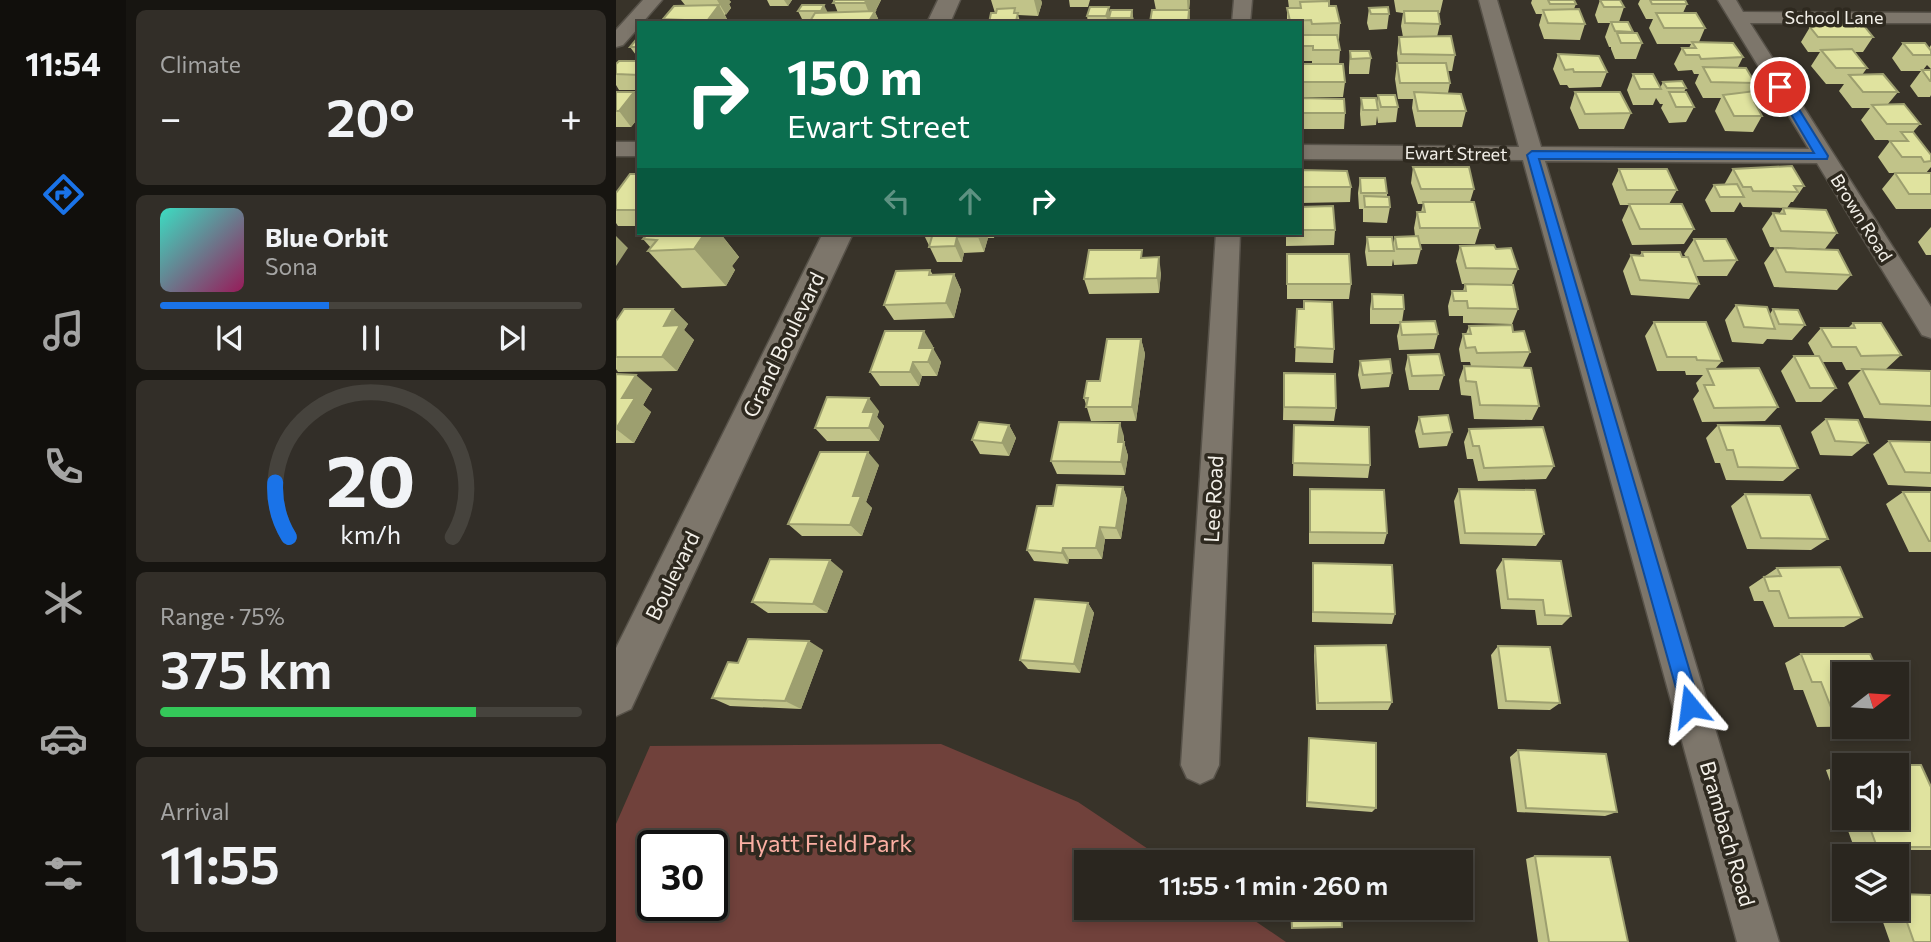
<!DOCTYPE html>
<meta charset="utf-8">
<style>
body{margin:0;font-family:Commissioner,sans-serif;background:#322e28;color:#f1f3f6;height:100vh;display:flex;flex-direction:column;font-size:26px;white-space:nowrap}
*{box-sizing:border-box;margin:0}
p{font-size:23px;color:#a5a5a4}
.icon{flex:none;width:38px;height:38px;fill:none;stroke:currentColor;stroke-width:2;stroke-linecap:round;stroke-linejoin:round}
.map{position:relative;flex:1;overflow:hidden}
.sheet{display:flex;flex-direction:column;gap:10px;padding:10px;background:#171511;width:490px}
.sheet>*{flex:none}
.guide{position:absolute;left:21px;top:21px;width:665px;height:214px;border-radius:0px;box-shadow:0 4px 10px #0003,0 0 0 2px #46433d;background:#0b6e4f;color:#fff;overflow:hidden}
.needle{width:46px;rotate:73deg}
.controls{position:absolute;left:1216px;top:662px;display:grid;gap:14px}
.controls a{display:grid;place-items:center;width:77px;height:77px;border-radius:0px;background:#2a261f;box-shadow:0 4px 10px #0003,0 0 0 2px #46433d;font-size:35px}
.speed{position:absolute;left:21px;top:830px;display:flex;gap:14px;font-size:35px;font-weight:700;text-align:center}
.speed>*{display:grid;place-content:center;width:91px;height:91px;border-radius:50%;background:#2a261f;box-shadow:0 4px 10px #0003,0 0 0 2px #46433d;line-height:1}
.speed .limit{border:4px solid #111;border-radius:10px;background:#fff;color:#111}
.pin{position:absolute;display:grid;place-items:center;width:60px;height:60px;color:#fff;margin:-30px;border:4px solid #fff;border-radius:50%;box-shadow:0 2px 7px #0007}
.me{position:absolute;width:77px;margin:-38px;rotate:344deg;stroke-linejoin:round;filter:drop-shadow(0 0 5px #0008)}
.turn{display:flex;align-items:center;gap:24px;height:147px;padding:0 35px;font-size:32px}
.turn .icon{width:91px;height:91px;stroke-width:2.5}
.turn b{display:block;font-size:49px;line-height:60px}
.lanes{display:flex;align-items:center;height:66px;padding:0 35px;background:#0003;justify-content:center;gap:35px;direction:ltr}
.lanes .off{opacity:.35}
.big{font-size:52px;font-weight:600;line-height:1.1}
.sheet .tile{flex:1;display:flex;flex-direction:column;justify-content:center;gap:10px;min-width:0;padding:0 24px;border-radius:10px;background:#322e28}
.sheet .dial{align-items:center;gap:0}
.dial svg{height:182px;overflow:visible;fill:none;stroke:#46433d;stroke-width:7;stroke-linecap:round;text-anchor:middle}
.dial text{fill:#f1f3f6;stroke:none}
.song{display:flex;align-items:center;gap:21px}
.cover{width:84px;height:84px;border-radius:10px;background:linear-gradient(135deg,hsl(170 70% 55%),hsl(330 70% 35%))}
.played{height:7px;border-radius:4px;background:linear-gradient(90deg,#1a73e8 40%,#46433d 40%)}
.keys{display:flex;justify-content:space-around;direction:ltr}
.heat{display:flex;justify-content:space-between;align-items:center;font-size:38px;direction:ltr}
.charge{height:10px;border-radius:5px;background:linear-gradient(90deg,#34c759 75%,#46433d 0)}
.trip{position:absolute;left:458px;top:850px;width:399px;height:70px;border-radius:0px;background:#2a261f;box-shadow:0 4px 10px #0003,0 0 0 2px #46433d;font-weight:600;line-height:70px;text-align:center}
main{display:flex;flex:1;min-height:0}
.tabs{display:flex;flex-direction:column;width:126px;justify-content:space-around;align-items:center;background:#110f0c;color:#a5a5a4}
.tabs .icon{width:49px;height:49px}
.tabs .selected{color:#1a73e8}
.tabs b{font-size:32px;color:#f1f3f6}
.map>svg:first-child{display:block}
</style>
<main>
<nav class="tabs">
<b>11:54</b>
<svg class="icon selected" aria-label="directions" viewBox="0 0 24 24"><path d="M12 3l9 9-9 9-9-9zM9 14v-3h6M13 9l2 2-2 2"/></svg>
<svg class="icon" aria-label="music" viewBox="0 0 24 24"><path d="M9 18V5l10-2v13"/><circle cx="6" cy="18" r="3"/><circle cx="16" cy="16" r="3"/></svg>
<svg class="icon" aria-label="phone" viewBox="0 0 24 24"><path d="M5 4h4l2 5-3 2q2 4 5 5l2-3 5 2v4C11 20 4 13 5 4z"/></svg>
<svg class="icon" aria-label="climate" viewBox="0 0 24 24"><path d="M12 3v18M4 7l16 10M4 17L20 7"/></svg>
<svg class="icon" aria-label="car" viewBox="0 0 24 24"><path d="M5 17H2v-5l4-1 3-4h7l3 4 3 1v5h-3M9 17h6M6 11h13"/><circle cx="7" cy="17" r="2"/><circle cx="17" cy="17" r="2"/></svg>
<svg class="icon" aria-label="filters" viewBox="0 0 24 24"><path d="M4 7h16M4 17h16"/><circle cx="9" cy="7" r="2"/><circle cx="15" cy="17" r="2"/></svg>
</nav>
<section class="sheet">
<div class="tile"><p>Climate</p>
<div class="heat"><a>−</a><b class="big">20°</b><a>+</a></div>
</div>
<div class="tile">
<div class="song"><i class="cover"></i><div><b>Blue Orbit</b><p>Sona</p></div></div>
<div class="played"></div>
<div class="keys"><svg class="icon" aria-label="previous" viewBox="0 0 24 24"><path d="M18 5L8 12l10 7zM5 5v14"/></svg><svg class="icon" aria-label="pause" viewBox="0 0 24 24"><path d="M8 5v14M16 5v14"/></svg><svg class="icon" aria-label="next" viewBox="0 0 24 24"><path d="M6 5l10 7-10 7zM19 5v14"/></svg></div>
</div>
<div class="tile dial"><svg viewBox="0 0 100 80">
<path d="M14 69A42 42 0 1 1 86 69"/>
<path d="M14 69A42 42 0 0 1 8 45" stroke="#1a73e8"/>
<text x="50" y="56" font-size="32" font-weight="700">20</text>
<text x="50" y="72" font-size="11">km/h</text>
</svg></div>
<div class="tile"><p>Range · 75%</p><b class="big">375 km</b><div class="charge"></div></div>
<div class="tile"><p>Arrival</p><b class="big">11:55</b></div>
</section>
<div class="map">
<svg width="1315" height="942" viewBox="0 0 1315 942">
<rect width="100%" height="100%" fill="#383329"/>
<path fill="#70413b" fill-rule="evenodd" d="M325,744L462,802L553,863H471V908H620L670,942H0V824L34,746ZM37,845H96V905H37Z"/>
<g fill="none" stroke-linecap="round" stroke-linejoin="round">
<g stroke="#575249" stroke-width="3">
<path id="minor" d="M27,0H46L26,23H23V27L7,45L0,47V30Z
M618,0H636L634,23H616Z
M863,0H881L925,147L1193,149L1102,0H1120L1127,12L1315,13V23H1134L1315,307V338L1306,335L1201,163L929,161L1163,942H1121L907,160L684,159V145L903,147Z
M0,142H23V156H0Z
M600,233H624L603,765L597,778L584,784L571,778L565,765Z"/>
</g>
<g stroke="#575249" stroke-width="3">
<path id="tertiary" d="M322,0H344L334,23H311Z
M207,233H237L15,709L0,716V648Z"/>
</g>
<use href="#minor" fill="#7d766b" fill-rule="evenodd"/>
<use href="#tertiary" fill="#7d766b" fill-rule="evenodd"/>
</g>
<path fill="#c1c389" d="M65,0H113L115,2L113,4L115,8L109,15L112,21L123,20L124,23H49L47,19L69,5Z
M151,0H176L172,6H154Z
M217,0H265L259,12L264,23H188L182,11L186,5L212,13H222Z
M375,0H425L426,3L422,16L402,15L404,21H406L407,23H373L379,13Z
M453,0H474L472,7H454Z
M538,0H574L573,10L574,23H534L536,10H540Z
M672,0H710L724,23L723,39H722L724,50L723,64L729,82L727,97H686V64H696V61H684V23H671V8H673Z
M778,0H827L824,13H822L824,24L821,37L839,55L836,71H832L834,83L832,93L850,111L846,127H800L796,108L797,99H782L779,79L781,63H782L781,53L783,37H787L785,26L787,13L780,12Z
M916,0H958L960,4L958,9L969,24L964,40L928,39L923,25L926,14H920L915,3Z
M984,0L1008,7L1003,22L1017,32L1016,33L1026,43L1020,59H999L995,49V47H993L989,37L994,23H982L979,15Z
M1024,0H1069L1071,4L1067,13L1089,28L1083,42L1127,57L1122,67L1139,83L1134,92L1146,103L1142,109L1146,116L1137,132L1109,131L1099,111L1105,98H1087L1079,83L1083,74H1078L1076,70L1062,71L1058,64L1066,48H1073L1075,44H1041L1033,28L1037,19H1030L1022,4Z
M753,8L773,14L771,29L753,30L751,23Z
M516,10L518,23H472L471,16Z
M1200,23L1257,37L1247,52H1239L1251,68L1246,75L1282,92L1272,104L1304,124L1297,132L1315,155V167L1310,173H1315V209H1280L1266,189L1279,173H1273L1262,157L1274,141H1278L1279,140H1259L1245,120L1254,108H1236L1223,91L1228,84H1210L1195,66L1204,52H1192L1185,42L1194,27L1198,26Z
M23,36V59L14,47Z
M1287,43L1313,48L1315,45V69L1311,65L1307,70H1315V95L1314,97H1302L1294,86L1305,71H1285L1276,58Z
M734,51L755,58L753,74H733V67Z
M942,54L991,72L985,87L953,88L951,85H944L937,69Z
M23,61V90H3L0,85V64Z
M1017,74L1044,88L1047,82L1070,88L1068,92L1078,107L1070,122L1053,123L1045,108L1047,104H1044L1040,98L1037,105H1017L1011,90Z
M0,92L23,98V117L15,127H0Z
M959,92L1015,113L1008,129H963L954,108Z
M762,95L782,107L780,122L762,123L761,116L760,125L745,126L744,114L745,98L761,103Z
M684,98L729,113L728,129H684Z
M797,167L858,189L854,202L864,228L859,244H804L805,249L801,264L778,265L777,259L776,266H751L749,252L751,237L777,244L779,237L799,236L798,228L801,212H805L807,204H802L795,183Z
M1003,169L1061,190L1053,204L1078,229L1068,244L1016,245L1006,220L1013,205H1004L996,184Z
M1117,169L1188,186L1177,202H1175L1171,208L1127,207L1124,202L1118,212H1095L1089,200L1098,185H1108Z
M684,170L735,187L734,202L684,203Z
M23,174V226H2L0,223V193Z
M744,178L771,193V197L774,207L771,223L747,222V209H743L742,193Z
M684,207L719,230L718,245L670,246V233H684Z
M1167,208L1221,233L1209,249L1154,247L1146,229L1157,213L1163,214Z
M1315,227V255H1310L1302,242Z
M32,233H104L123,257L116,266L119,270L110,286L66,288L32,251L35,248L27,239Z
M307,233H379L378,238H372L368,252L348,253L346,262H321Z
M1078,239L1121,260L1111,276H1080L1083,284L1073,299L1015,295L1007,271L1015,255H1024L1026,252L1070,257L1068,254Z
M844,246L880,249L902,269L896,284H846L840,261Z
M1159,248L1235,275L1221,290L1158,287L1148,263Z
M671,254L735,284L733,299H671Z
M527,258L545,273L543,293L473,294L468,279Z
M314,270L317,275L338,274L345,290L338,318L278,320L268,305Z
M849,284L902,309L896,324L847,323V316H833L832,306L836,291H847Z
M756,294L788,309L786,322L822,334L818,349L783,350L781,336L784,324H754V309Z
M1120,305L1154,314L1157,309L1189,325L1176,340L1151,339L1147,344L1116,342L1109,320Z
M57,309L72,324L68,330L78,340L61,371L2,372L0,369V321Z
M681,309L718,349L717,363L679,362Z
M1038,322L1106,361L1099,369L1162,407L1149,421L1086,422L1077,399L1083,391L1080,383L1087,375H1070L1069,371H1041L1029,336Z
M1237,323L1285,355L1269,370L1315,372V421L1248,418L1232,383L1245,370H1230L1226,362H1206L1220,388L1205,402H1180L1165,371L1178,356H1199L1192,343L1205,328H1232Z
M853,326L897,332L914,352L907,367H884L923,406L916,420L858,419L855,396L845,395L843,380L848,366H855L854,362H845L843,349L847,334H850Z
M525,339L529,354L520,421H475L468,398Z
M317,346L316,348L325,362L321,376H306L303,386H264L254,372Z
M792,355L828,375L823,390H793L789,369Z
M744,361L776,373L773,387L745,389L742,375Z
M668,373L720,408L718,421L667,420Z
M0,374L36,389L27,405L35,412L18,443H0Z
M263,411L261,417L268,426L263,441H211L199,428Z
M803,417L836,432L831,446L803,448L799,431Z
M1210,419L1252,443L1236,456L1204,455L1195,432Z
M393,425L400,438L393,456L364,454L356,440Z
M678,425L754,465L752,478L677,476Z
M1102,425L1182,468L1167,481L1110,480L1104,463H1099L1090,438Z
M853,429L938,466L930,479L862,481L857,459H851L848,442Z
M508,436V442L512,456L509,475L441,474L435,461Z
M1273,441L1315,442V487L1272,485L1257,454Z
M263,465L250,502L256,508L246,536H186L172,524Z
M507,487L511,499L505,539H489L486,559H453L452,564L418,561L411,550L437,506Z
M694,489L771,533L768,544H693V502Z
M843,489L928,534L920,546L844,544L838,501Z
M1287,492H1315V552H1293L1270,504Z
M1129,494L1212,539L1195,550L1131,549L1115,506Z
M887,559L955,616L946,625H921L919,610L885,609L880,570Z
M697,563L779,614L776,624L696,622V574Z
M1161,568L1246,617L1228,627H1158L1147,601H1138L1133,587Z
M227,571L211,613H152L136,602Z
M472,603L478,613L464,673L412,669L404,660Z
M699,646L776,702L772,710H700L698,655Z
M882,646L944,703L934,710L882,709L875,655Z
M207,650L185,709L114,706L96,698Z
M1185,654L1228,674V726H1265L1201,727L1187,690H1178L1169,663Z
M693,738L760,808L756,812L690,807Z
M902,750L1001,812L989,816L901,812L894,757Z
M1228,765V817H1281L1315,787V850H1239L1210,770Z
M919,856L1012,942H922L910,859Z
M1281,894L1315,942H1274L1262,908H1281Z"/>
<path fill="#9d9f6f" d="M101,0H113L115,2L113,4L115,8L110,15Z
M168,0H176L172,6Z
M250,0H265L259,12L264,23H252L255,18L249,3Z
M418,0H425L426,3L422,16Z
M571,0H574L573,10L574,23H572L573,10L572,15Z
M103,5L112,21L111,23H92L91,21Z
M208,5L216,21L210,23L205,11Z
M493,7L495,18H493L494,23H492L490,16Z
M516,10L518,23H516L515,18Z
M18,92L23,98V117L15,127L3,111Z
M84,233H104L123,257L116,266L119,270L110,286L78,249Z
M363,233H370L372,238L368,252L362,237Z
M0,236L12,248L0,266Z
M341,237L348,253L346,262L339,246Z
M543,257L545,273L543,293L541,278Z
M338,274L345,290L338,318L330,303Z
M57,309L72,324L68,330L78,340L61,371L46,357L48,326Z
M308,331L317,346L311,363L303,348Z
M525,339L529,354L520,421L516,407Z
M317,348L325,362L321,376L312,362Z
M297,362L306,376L303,386L294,372Z
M20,375L36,389L27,405L35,412L18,443L0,429L6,398Z
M253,398L263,411L261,417L268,426L263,441L253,428L247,412Z
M504,423L508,436L506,455L502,442Z
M393,425L400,438L393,456L386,443Z
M508,442L512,456L509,475L505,462Z
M252,452L263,465L250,502L256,508L246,536L234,525L237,496Z
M507,487L511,499L505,539L500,528Z
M484,527L489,539L486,559L480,548Z
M447,548L453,559L452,564L446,553Z
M214,560L227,571L211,613L197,604Z
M472,603L478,613L464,673L458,664Z
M193,641L207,650L185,709L169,701Z"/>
<path fill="#e0e39f" stroke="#9d9f6f" stroke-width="2" d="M219,0H250L249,3H217Z
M932,0H958L960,4H934Z
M984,0H1004L1008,7H988Z
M1034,0H1069L1071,4H1036Z
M713,1V6H720L724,23L696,24L695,20L674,21L671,8H685L684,2Z
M103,5L91,21L47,19L58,6Z
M186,5H208L205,11H182Z
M474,7H493L490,16H471Z
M772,7L773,14H755L753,8Z
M399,8L398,13H402L400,21H406V23H373L375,13H380L381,9Z
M963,9L969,24L932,23L927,10Z
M495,10H516L515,18H493Z
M536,10H573L572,22H534Z
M259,11L252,23H193L199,13Z
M788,11H822L824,24L789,23Z
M1040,13H1080L1089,28H1048Z
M123,20L121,23H98L100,21Z
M995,22H1012L1017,32L999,31Z
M1245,22L1257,37H1202L1194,27L1203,26L1200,23Z
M1001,33H1021L1026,43H1005Z
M684,35H721L724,50H697V46H684Z
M23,36V47H14Z
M835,36L839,55L785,54L783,37Z
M1076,42L1117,43L1127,57L1085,59L1083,55H1070L1066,48H1080Z
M1287,43H1309L1315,51V55H1297Z
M1236,49L1251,68H1220L1205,50Z
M734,51H753L755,58L735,59Z
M942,54L983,56L991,72H958L957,69L949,70Z
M3,61H23V75L0,74V64Z
M781,63H830L834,83H784Z
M686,64H727L729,82H687Z
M1087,67L1130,68L1139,83L1095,82Z
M1306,70H1315V81H1314Z
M1017,74H1037L1045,89H1024Z
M1267,74L1282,92H1247L1233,75Z
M1066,81L1070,88H1051L1047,82Z
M1139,91L1146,103H1139L1146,116H1118L1107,95Z
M0,92H18L3,111H0Z
M798,92L845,94L850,111H802Z
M959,92H1004L1015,113L969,114Z
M1053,92H1070L1078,107H1060Z
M762,95H779L782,107H765Z
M684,98L728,99L729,113H684Z
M745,98H760L762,110H747Z
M1288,104L1304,124H1271L1256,105Z
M1285,132H1297L1315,155V161L1308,162L1305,157H1286L1274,141H1292Z
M1176,166L1188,186H1178L1182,192L1137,191L1135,187H1127L1117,169Z
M797,167H853L858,189H805Z
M1003,169H1051L1061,190H1011Z
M684,170L731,171L735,187H684Z
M1279,173H1315V194H1293Z
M14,174H23V210H0V193Z
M744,178H769L771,193H745Z
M1121,184L1128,197H1104L1098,185Z
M748,196L773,197L774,207H749Z
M807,202H858L864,228H804L801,212H809Z
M1013,204H1066L1078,229H1024Z
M717,206L719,230H684V207Z
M1167,208L1210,210L1221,233L1165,231L1157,213L1169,214Z
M32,233H89L78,249L32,251L41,240L27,239Z
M317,233H363L362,237H341L339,246L313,247Z
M802,236L805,249H781L779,237Z
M751,237H776L778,251H753Z
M1078,239H1110L1121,260L1088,261Z
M878,245L880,249L895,248L902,269L850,268L844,246Z
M1159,248L1222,250L1235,275L1170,272Z
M473,250H526L525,258L543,257L541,278L468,279Z
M1026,252H1064L1066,257H1072L1083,284L1024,280L1015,255L1027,256Z
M671,254H733L735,284H671Z
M314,270L313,275L338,274L330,303L268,305L280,271Z
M849,284L897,285L902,309L852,308L851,301H838L836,291H850Z
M756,294L787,295L788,309H757Z
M688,301L716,302L718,349L679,347L681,309H688Z
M1120,305L1151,307L1159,329L1128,327Z
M8,309H57L48,326L64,325L46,357H0V321Z
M1157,309L1182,310L1189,325L1163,324Z
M819,321L822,334L786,335L784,322Z
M1038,322H1090L1106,361L1081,360L1080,357H1051Z
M1237,323H1265L1285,355L1245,356L1240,347H1216L1205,328H1239Z
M896,325L897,332L908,331L914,352L861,353L859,347L850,348L847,334H855L853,326Z
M269,331H308L303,348H317L312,362H297L294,372H254Z
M491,339H525L516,407H470L472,398H468L471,381H484Z
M823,354L828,375L796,376L792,355Z
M1178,356H1203L1220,388H1194Z
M774,359L776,373L747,375L744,361Z
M848,366L915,368L923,406L864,405L860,382L850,381Z
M1143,368L1162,407L1098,408L1088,385H1098L1091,369Z
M1246,369L1315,371V406L1264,404Z
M668,373L719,374L720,408L668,407Z
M0,374L20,375L6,398H19L0,429Z
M211,397L253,398L247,412H258L253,428H199Z
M832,415L836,432L807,434L803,417Z
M1210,419L1242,420L1252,443L1219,441Z
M363,422L393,425L386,443L356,440Z
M443,422L504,423L502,442H508L505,462L435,461Z
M678,425L753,427L754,465L677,463Z
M1102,425L1164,426L1182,468L1122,467L1117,450H1111Z
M927,427L938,466L868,468L863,446H857L853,429Z
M1273,441L1315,442V473L1289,472Z
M204,452H252L237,496H245L234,525L172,524Z
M441,485L507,487L500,528L484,527L480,548H447L446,553L411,550L421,506H437Z
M694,489L768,490L771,533L694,532Z
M843,489L919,490L928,534L849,533Z
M1287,492H1315V541H1313Z
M1129,494L1194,495L1212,539L1145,538Z
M154,559L214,560L197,604L136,602Z
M887,559L945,561L955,616L929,615L927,600L892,599Z
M697,563L776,565L779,614L697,612Z
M1224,567L1246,617L1173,618L1163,591H1153L1148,577L1165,576L1161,568Z
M419,599L472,603L458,664L404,660Z
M132,639L193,641L169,701L96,698L112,662L122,663Z
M770,645L776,702L702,703L699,646Z
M882,646L934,647L944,703L890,701Z
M1185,654H1254L1263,674H1228V720H1220L1205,682H1196Z
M693,738L760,743V808L691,802Z
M902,750L990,754L1001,812L910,808Z
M1229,765H1305L1315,787V847H1261L1250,817H1281V765Z
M723,855V863H675V856Z
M919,856L994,857L1012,942H933Z
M1281,894L1315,895V942H1298Z
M675,908H725L726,927L676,928Z"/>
<path fill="#1a73e8" stroke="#114b97" stroke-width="2" d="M1160,85L1169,87L1212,156L1211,159H923L1084,706L1081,713L1074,715L1068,713L1065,706L911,155L916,151L1198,153L1159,87Z"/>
<g text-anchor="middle" stroke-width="7" stroke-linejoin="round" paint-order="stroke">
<g font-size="18" fill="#f3f0e9" stroke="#2e291f">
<text x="1218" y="24">School Lane</text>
<text transform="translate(840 154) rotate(1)" y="6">Ewart Street</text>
<text transform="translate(1245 218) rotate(58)" y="6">Brown Road</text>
</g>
<g font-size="21" fill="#f3f0e9" stroke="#2e291f">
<text transform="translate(168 345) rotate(-64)" y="7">Grand Boulevard</text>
<text transform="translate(598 499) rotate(-87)" y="7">Lee Road</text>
<text transform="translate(57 576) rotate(-64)" y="7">Boulevard</text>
<text transform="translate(1111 834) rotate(74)" y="7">Brambach Road</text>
</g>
<g font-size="24" fill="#fcafa3" stroke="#2e291f">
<text x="209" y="852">Hyatt Field Park</text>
</g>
</g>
</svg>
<div class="controls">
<a><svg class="needle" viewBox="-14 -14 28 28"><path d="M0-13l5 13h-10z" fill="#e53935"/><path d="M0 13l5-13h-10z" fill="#a5a5a4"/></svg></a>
<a><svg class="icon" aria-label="sound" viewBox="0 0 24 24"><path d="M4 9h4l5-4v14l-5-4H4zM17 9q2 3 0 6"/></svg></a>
<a><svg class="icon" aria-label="layers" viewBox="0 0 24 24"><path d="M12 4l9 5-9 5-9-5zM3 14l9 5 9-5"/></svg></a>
</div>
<div class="speed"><div class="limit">30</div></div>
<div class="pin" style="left:1164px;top:87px;background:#d93025"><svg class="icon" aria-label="arrive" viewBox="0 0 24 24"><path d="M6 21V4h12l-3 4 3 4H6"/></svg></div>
<svg class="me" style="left:1074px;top:706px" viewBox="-20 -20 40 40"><path d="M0-17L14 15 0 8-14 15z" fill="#1a73e8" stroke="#fff" stroke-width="4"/></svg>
<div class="trip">11:55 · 1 min · 260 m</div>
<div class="guide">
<div class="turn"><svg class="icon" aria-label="right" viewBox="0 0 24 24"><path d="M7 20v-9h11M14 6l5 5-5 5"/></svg><div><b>150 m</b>Ewart Street</div></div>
<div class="lanes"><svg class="icon off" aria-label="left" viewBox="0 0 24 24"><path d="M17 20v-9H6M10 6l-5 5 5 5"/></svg><svg class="icon off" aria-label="ahead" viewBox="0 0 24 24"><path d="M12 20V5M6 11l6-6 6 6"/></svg><svg class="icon" aria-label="right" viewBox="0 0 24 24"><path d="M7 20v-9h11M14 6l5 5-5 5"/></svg></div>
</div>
</div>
</main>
